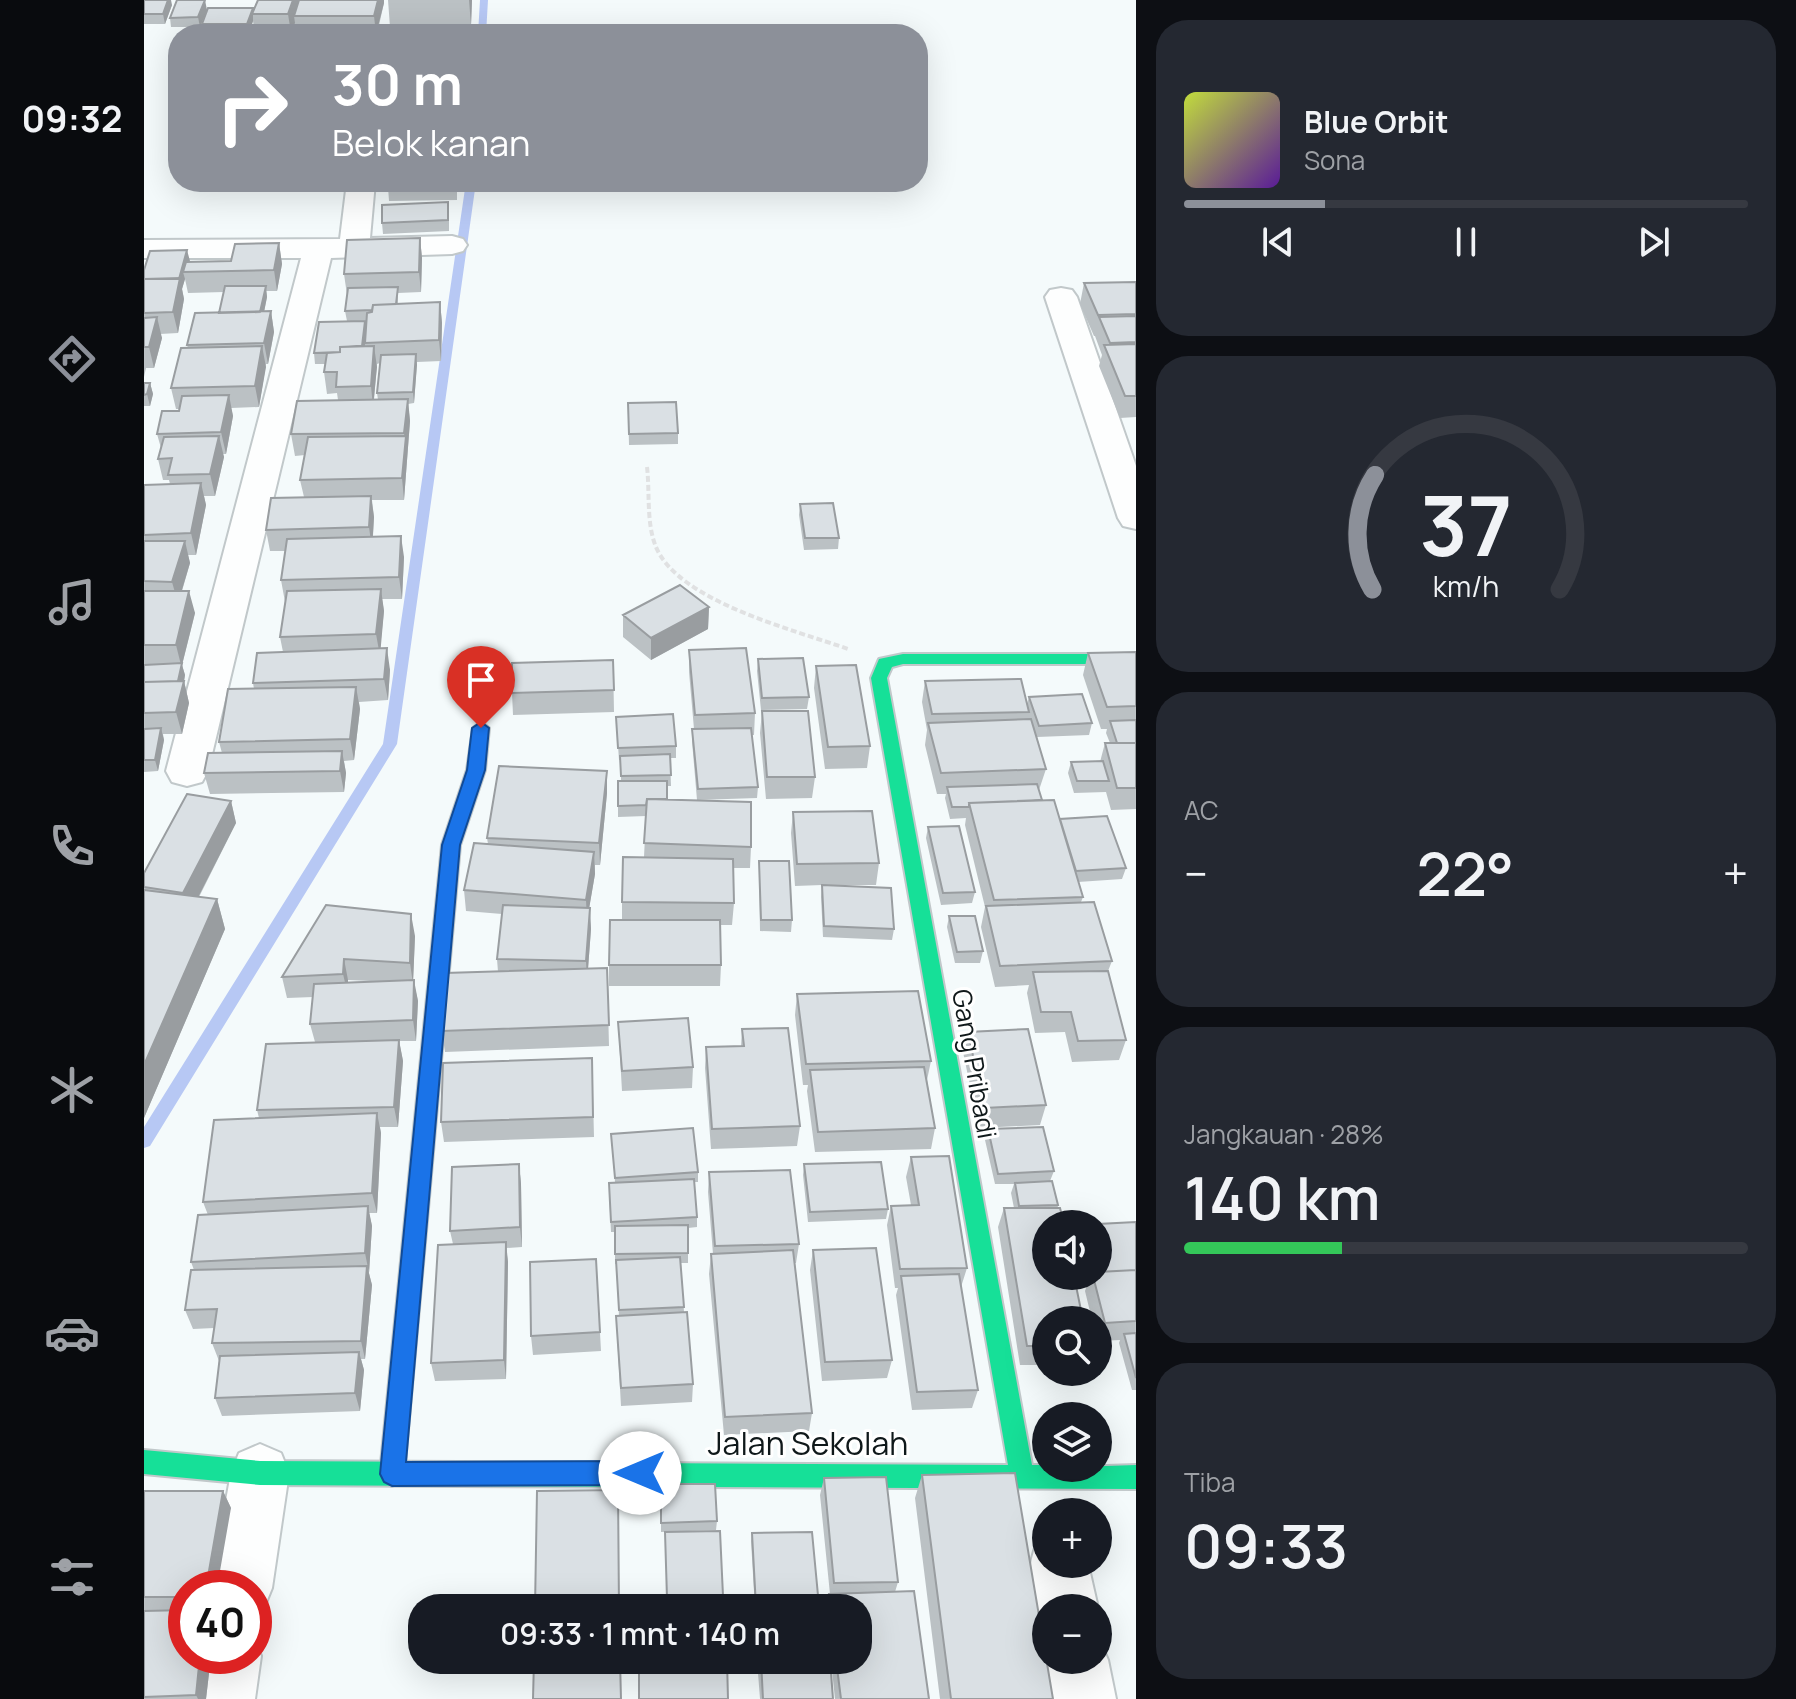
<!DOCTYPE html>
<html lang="id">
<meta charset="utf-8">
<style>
body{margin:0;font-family:Manrope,sans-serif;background:#242831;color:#f1f3f6;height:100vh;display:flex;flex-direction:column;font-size:30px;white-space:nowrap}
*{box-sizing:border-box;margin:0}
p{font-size:26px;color:#9ea1a6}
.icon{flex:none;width:44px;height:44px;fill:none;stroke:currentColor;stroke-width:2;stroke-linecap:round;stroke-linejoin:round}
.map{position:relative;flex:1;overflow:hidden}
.side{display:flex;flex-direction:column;gap:20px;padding:20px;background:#0d0f14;width:660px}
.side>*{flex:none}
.top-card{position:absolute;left:24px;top:24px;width:760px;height:168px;border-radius:32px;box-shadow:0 8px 32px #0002;background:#8c9099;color:#fff;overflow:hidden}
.buttons{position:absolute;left:888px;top:1210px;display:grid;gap:16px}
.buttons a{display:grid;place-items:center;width:80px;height:80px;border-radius:50%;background:#171b24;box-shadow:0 8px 32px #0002;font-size:40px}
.speed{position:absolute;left:24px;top:1570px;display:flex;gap:16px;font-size:40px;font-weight:700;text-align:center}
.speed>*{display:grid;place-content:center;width:104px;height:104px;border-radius:50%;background:#171b24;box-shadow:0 8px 32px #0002;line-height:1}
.speed .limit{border:12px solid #d22;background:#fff;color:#111}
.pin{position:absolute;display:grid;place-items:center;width:68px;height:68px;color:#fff;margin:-82px -34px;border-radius:50% 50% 50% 0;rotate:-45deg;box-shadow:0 0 8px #0007}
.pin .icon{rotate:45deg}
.me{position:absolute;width:88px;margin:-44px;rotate:270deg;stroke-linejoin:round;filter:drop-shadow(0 0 6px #0008)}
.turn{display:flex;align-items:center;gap:28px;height:168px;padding:0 32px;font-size:36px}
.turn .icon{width:104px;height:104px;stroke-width:2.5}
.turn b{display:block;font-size:56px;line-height:68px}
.big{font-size:60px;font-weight:600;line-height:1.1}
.side .widget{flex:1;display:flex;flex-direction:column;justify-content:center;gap:12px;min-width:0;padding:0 28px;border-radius:32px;background:#242831}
.side .dial{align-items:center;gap:0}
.dial svg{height:208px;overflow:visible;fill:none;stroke:#363941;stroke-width:7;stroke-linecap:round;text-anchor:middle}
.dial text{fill:#f1f3f6;stroke:none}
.song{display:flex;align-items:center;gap:24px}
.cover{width:96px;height:96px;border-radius:12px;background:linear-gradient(135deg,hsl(70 70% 55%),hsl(270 70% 35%))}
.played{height:8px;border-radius:4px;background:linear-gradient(90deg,#8c9099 25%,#363941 25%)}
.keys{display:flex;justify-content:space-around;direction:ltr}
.heat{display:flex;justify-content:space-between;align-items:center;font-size:44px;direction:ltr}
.charge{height:12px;border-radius:6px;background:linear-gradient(90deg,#34c759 28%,#363941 0)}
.trip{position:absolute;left:264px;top:1594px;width:464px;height:80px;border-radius:32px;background:#171b24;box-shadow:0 8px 32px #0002;font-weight:600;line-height:80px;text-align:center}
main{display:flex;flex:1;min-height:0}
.dock{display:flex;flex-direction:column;width:144px;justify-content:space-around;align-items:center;background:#090b0e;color:#9ea1a6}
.dock .icon{width:56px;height:56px}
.dock .current{color:#8c9099}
.dock b{font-size:36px;color:#f1f3f6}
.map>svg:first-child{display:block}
</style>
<main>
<nav class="dock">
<b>09:32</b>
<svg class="icon current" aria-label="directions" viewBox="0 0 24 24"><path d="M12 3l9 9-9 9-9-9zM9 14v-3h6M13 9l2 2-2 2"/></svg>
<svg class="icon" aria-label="music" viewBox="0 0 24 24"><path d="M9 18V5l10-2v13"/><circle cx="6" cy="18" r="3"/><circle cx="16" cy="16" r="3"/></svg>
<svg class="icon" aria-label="phone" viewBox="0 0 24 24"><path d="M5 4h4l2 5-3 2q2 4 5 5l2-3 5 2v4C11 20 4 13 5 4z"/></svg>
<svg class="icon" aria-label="climate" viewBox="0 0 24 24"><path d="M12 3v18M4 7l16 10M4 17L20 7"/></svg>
<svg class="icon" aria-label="car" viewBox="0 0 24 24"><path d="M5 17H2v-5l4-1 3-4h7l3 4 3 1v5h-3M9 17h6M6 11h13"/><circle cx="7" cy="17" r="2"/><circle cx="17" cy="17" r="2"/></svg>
<svg class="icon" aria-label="filters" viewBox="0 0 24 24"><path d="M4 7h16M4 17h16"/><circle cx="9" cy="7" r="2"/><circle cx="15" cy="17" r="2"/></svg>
</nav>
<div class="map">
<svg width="992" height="1699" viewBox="0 0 992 1699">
<rect width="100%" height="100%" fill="#f4fafb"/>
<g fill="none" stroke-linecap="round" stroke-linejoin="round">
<path fill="#b7c8f4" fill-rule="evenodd" d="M336,0H344L342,34H334Z
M322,182H332L253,744L6,1146L0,1148V1127L239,744Z"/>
<g stroke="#c1c8ca" stroke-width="4">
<path id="street" d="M203,182H231L226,238L308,236L319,239L323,245L319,251L308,254L187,258L64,771L58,782L43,786L28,782L22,771L157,258H0V240L196,239Z
M917,288L928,290L933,297L992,466V529L979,526L974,518L901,297L906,290Z
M116,1444L137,1453L145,1473L128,1588L119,1610L110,1613V1588H66L87,1473L95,1453Z
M902,1539V1564H944L954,1608H902V1630C887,1602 880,1572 893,1543Z
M954,1637L964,1660L972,1699H908L902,1660V1659L954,1660Z
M110,1638L117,1656L111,1699H47L55,1656H110Z"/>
</g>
<g stroke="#c1c8ca" stroke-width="4">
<path id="fast" d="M759,654H992V664H759L748,667L743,678L888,1465H902V1468L992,1465V1489L116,1485L0,1474V1450L116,1461L864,1465L727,678L735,659Z
M337,722L345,728L341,770L316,845L283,1220L280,1227L272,1230L264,1227L261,1220L298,845L323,770L329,728Z"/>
</g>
<g stroke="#c1c8ca" stroke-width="4">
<path id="slow" d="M272,1210L280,1213L283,1220L260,1474L256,1482L248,1486L240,1482L236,1474L261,1220L264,1213Z"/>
</g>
<path stroke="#e0e1e2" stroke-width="4" stroke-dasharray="6 3" stroke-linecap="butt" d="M503,467C506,492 502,523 512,547C535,602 651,630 704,649"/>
<use href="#street" fill="#fdfefe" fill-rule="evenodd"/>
<use href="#fast" fill="#16e098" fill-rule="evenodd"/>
<use href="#slow" fill="#ffcf43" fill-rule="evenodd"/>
</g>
<path fill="#bbc1c4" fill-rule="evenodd" d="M0,0L28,5L21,24H0Z
M114,0H240V3L233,34H152L151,23L147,33H111L109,21L105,33L60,34L58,24L109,12Z
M244,0H328L327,25L246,27Z
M63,10L56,27H27L26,18Z
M226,182H313V200L245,201L244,187H226Z
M305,213V231L239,234L238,223Z
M276,238L278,258L277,292L254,293V304L296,302L298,323L297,361L273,362L270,403L264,404L266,421L260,500H228L230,517L229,536L260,557L258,599H238L240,611L236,648L246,670L244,700L215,702L216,709L210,760L200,761L202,773L200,792L66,794L60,773L78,753L75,742L110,689L109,683L139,652L136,637L141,602L137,580L141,551H126L122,530L160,497L156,480L161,455L151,456L147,434L194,400L193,393L183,394L180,372L181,364H171L170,353L203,321L201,311L203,295L200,274ZM236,363L233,393L234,400H230L233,364Z
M135,243L138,264L133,291H122L123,297L120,312L127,311L130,332L124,364H122L115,407L87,408L89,416L82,454H79L80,457L71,496H60L62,505L52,555H44L46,563L38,591L51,613L38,665L41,675L40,681L45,703L38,734H19L20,740L14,771L0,772V485L26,484L25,480H19L14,459L17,448L13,434L35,411V409H32L27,388L44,348L43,345L75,313L80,292L44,293L41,279L38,289L40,299L34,333L16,334L18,338L10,368H2L0,377V270L45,261H87Z
M992,282V417L976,418L955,366L958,355L951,336H950L936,304L940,283Z
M0,383H6L9,394L6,406H0Z
M484,403L534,433V444L485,445Z
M656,504L695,538L694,549L660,550L655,515Z
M565,607L564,629L507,660L479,637V615Z
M545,650L611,713L610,735H608L614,787L613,798L553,800L548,741V729H550L545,672Z
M992,652V809L967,810L962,792L930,793L924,773L927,762H956L961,743H966L962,733L963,729H957L939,675L944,653Z
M614,659L665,697L663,709L617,710L613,671Z
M469,660L470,712L369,715L368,693Z
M672,666L726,746L723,768L681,769L670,688Z
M781,681L883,704L885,697L948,723L945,735L893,737L902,769L895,790L898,800L916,819L982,868L978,879L934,882L939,897L937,902L968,961L964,971L982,1040L975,1060L928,1062L921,1032L891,1033L883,993L885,985L851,987L837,927L841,907L821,825L822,818L806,819L801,798L802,794H793L781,745L783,730L778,702Z
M618,711L671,777L668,798L622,799L616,733Z
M472,717L532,746V758H526L527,786H523V799L607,847L606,868H589L590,903L588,925H576L577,965L576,986H465V965L478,920V902L500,857L502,816L474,817V781H477V760H475Z
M463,771V793L456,865H451V874L445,908L447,929L444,969L463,968L465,1046L301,1052L298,1031L354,972L353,959L358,914L322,911L320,890L344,844L343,838Z
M87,801L92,823L55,897L73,899L81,929L0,1118V873Z
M649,812L735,863L732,885H679L750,929L748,940L679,937L677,897L678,885L651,886L647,833Z
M784,827L831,892L828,903L797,905L782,838Z
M615,861L648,920L647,932L616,931L615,872Z
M805,916L839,951L836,963H811L803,927Z
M271,936L269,980L274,1001L272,1041H255L259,1061L254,1127H236L237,1133L233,1213H225L228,1226L225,1273L228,1285L221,1359H217L220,1370L216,1411L78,1416L71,1398L75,1361L68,1343L70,1328L49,1329L41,1310L50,1270L47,1262L64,1215L59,1202L115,1118L113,1110L171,1042L166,1024L169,997L143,998L138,977ZM204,980L226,981L204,982Z
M653,994L787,1061L783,1080L791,1128L787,1149L671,1152L663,1091L664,1085H659L651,1015Z
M474,1022L549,1067L548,1088L478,1091Z
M598,1029L656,1126L653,1146L567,1149L561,1068L562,1047H597Z
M824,1032L902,1105L896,1125L835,1128L819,1052Z
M448,1058L450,1137L300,1142L297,1122Z
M844,1129L910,1171L906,1181L914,1205L902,1320V1365H876L854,1227L860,1208H870L867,1193L870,1184H851L841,1140Z
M467,1134L554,1172V1182H550L553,1217V1227L544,1228V1263H537L540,1312L549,1384L548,1402L477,1406L473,1335L472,1316H475L472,1264H471V1232H467L465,1193L471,1182Z
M767,1157L823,1268L817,1287L834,1390L828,1408L768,1410L752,1295L754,1288H751L743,1225L747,1206L767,1205L762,1177Z
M375,1164L377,1184L378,1247L362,1248L364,1262L362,1379L291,1381L287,1363L309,1244L306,1231Z
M660,1164L744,1209L742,1219L664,1222L659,1175Z
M565,1172L655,1244L652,1263H651L668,1413L665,1431L580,1435L565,1274L567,1254H569L564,1192Z
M992,1222V1390H988L975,1343L976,1340L954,1341V1320H948L941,1291L944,1282L943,1276H954Z
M669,1250L748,1360L743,1378L678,1381L666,1270Z
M452,1259L457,1351L389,1355L387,1336Z
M778,1475L909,1699H796L771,1498Z
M680,1478L754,1582L751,1592L785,1699H691L687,1660H714V1608H682L686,1594L676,1495Z
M517,1484L573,1521L572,1530L517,1532Z
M0,1491H79L87,1508L42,1588V1656H67L62,1699H0Z
M608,1533L675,1606L674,1608H611L607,1541Z
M521,1540L579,1596L578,1604L523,1606Z
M613,1660H686L689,1699H616Z"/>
<path fill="#999da0" d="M24,0H27L28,5L21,24L19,14Z
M61,0L63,10L56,27L54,17Z
M149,0H157L150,16L151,23L147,33L144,14Z
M234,0H240V3L232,34L230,16Z
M325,0H328L327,25Z
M109,8V21L105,33L103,24Z
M276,238L278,258L277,292L275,272Z
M135,243L138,264L133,291L130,270Z
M43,250L46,261L39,272L41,279L38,289L40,299L34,333L29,312L34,285Z
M122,286L123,297L117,327L115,316Z
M296,302L298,323L297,361L295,340Z
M127,311L130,332L124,364L120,343Z
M13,317L18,338L10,368L5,347Z
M221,321L223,332L218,363L217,352Z
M118,346L122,367L115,407L111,386Z
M230,346L233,367L229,407L227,386Z
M272,354L273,365L270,403L269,392Z
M6,383L9,394L6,406L3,394Z
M85,395L89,416L82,454L77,432Z
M264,399L266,421L260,500L258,478L261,442L260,433Z
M75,436L80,457L71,496L66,474Z
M57,483L62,505L52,555L47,533Z
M227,496L230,517L228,549L225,527Z
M257,536L260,557L258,599L255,577Z
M41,541L46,563L34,603L28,582Z
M237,589L240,611L236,656L232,634Z
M45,591L51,613L38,665L41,675L40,681L45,703L38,734L32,712L34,682L37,665L32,645Z
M565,607L564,629L507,660V638Z
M243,648L246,670L244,700L240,679Z
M212,687L216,709L210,760L206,739Z
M17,728L20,740L14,771L11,760Z
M198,751L202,773L200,792L196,771Z
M463,771V793L456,865L455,843Z
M87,801L92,823L45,915L39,893Z
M450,852L451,874L443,921L442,900Z
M73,899L81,929L0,1118V1065Z
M446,908L447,929L443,982L442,961Z
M267,914L271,936L269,984L266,963Z
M200,959L204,980V995L199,974Z
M270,980L274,1001L272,1041L269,1020Z
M255,1040L259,1061L254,1127L250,1107Z
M233,1113L237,1133L233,1213L228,1193Z
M375,1164L377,1184L378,1247L376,1227Z
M224,1206L228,1226L225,1273L221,1253Z
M362,1242L364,1262L362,1379L360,1360Z
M223,1266L228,1285L221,1359L217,1341Z
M215,1352L220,1370L216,1411L211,1393Z
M79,1491L87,1508L73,1588H62Z
M56,1656H67L62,1699H54L52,1695Z"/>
<path fill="#dae0e4" stroke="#999da0" stroke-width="2" d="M0,0H24L19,14H0Z
M33,0H61L54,17L26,18Z
M114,0H149L144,14H108Z
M155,0H234L230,16H150Z
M64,8H109L103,24H58Z
M245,182H313L312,189L244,191Z
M304,202V220L238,223V205Z
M276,238L275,272L200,274L203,240Z
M135,243L130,270L39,272L42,262L87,261L91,244Z
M43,250L35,279H0V270L6,251Z
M36,278L29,312L0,313V279Z
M992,282V314L954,315L940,283Z
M81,286H122L116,312L75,313Z
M254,287L252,304L229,305L228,310L201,311L204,288Z
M296,302L295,340L221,343L223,313L228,312L229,305Z
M127,311L120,343L43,345L51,313Z
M992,316V342L966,343L955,317Z
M13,317L5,347H0V318Z
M221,321L218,346L196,347V352L170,353L175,322Z
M992,344V396H981L960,345Z
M118,346L111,386L27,388L37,348Z
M230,346L227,386L192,387L193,372H180L183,353L196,352V347Z
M272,354L269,392L233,393L237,355Z
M0,383H6L3,394L0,395Z
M85,395L77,432L13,434L18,411H35L38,396Z
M264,399L260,433L147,434L153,401Z
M532,402L534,433L485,434L484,403Z
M75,436L66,474L24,475L28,458L14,459L20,437Z
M262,436L258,478L156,480L164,437Z
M57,483L47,533L0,535V485Z
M227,496L225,527L122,530L127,498Z
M689,503L695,538H661L656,504Z
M257,536L255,577L137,580L143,539Z
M0,541H41L28,582L0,581Z
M536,585L565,607L507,638L479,615Z
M237,589L232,634L136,637L143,591Z
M0,591H45L32,645H0Z
M243,648L240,679L109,683L113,653Z
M602,648L611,713L551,715L545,650Z
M992,652V706L963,707L944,653Z
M659,658L665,697L618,698L614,659Z
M469,660L470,690L368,693V663Z
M38,663L34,681L0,682V665Z
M712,665L726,746L684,747L672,666Z
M877,679L885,712L788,714L781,681Z
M40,681L32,712L0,713V682Z
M212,687L206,739L75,742L84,689Z
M938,694L948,723L895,726L885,697Z
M618,711H664L671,777H623Z
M529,714L532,746L474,748L472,717Z
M887,719L902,769L797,773L784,723Z
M992,720V743H973L966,721Z
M17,728L11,760H0V729Z
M607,728L614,787L554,789L548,729Z
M961,743H992V788H973Z
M198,751L196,771L60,773L64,753Z
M526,754L527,775L477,776L476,756Z
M959,761L965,781H933L927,762Z
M355,766L463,771L455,843L343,838Z
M474,781H523V799H503L502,805L474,806Z
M893,784L898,800L825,803V807H808L803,787Z
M43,794L87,801L39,893L0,887V873Z
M503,799L607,802V847L500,843Z
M910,800L939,897L850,900L825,803Z
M728,811L735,863L653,864L649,812Z
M963,816L982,868L932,871L916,819Z
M815,826L831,892L799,893L784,827Z
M330,843L450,852L442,900L320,890Z
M479,857L589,859L590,903L478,902Z
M615,861H645L648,920H617Z
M678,885L747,888L750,929L680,926Z
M0,890L73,899L0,1065Z
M950,902L968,961L856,966L842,906Z
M182,905L267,914L266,963L200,959L199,974L138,977Z
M359,905L446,908L442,961L353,959Z
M805,916H831L839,951L813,952Z
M466,920H576L577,965H465Z
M463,968L465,1025L298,1031L301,973Z
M964,971L982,1040L934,1041L927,1012H897L889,972Z
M270,980L269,1020L166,1024L170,984Z
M774,991L787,1061L662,1064L653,994Z
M544,1018L549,1067L478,1071L474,1022Z
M644,1028L656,1126L568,1129L562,1047L600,1046L598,1029Z
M884,1029L902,1105L840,1108L824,1032Z
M255,1040L250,1107L113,1110L122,1044Z
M448,1058L449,1117L297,1122L299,1063Z
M780,1067L791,1128L674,1132L666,1070Z
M233,1113L228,1193L59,1202L70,1120Z
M899,1127L910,1171L854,1174L844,1129Z
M549,1128L554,1172L471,1178L467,1134Z
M805,1156L823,1268L756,1269L747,1206L775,1205L767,1157Z
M737,1162L744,1209L666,1212L660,1164Z
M375,1164L376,1227L306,1231L308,1167Z
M646,1170L655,1244L571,1246L565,1172Z
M550,1179L553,1217L467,1222L465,1183Z
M908,1181L914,1205L875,1206L871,1183Z
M224,1206L221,1253L47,1262L54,1215Z
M860,1208H916L920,1224H902V1276H930L939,1320H902V1346H883Z
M992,1222V1270L954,1272V1224Z
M544,1225V1253L471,1254V1226Z
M362,1242L360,1360L287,1363L294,1245Z
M732,1248L748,1360L681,1362L669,1250Z
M649,1250L668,1413L581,1417L567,1254Z
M536,1257L540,1307L475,1310L472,1260Z
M452,1259L456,1332L387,1336L386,1262Z
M223,1266L217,1341L68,1343L73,1309L41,1310L47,1270Z
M992,1270V1321L961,1323L949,1276H954V1272Z
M815,1274L834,1390L773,1392L757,1276Z
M543,1312L549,1384L477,1388L472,1316Z
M992,1333V1378L980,1334Z
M215,1352L211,1393L71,1398L76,1356Z
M871,1473L909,1699H807L778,1475Z
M742,1477L754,1582L690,1583L680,1478Z
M517,1484H571L573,1521L517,1523Z
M474,1490L475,1608H391L393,1491Z
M0,1491H79L62,1588H42V1597H0Z
M576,1531L579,1596L523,1598L521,1532Z
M668,1532L675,1606L612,1607L608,1533Z
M770,1591L785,1699H697L692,1660H714V1608H687L685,1594Z
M42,1610V1656H56L52,1695L0,1697V1611Z
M390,1660H476L477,1699H389Z
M495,1660H583L584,1699H495Z
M617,1660H686L689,1699H619Z"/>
<path fill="#1a73e8" stroke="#114b97" stroke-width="2" d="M337,722L345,728L341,770L316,845L262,1462L496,1461L504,1465L508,1473L504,1482L496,1485L248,1486L240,1482L236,1474L298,845L323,770L328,728Z"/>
<g text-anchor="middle" stroke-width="6" stroke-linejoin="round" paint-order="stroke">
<g font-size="26" fill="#0f181a" stroke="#fff">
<text transform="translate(830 1064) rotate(80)" y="9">Gang Pribadi</text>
</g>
<g font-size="32" fill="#0f181a" stroke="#fff">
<text x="664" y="1455">Jalan Sekolah</text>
</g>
</g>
</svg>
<div class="buttons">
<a><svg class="icon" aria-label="sound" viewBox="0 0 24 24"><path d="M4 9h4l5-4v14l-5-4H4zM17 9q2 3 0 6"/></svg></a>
<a><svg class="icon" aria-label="search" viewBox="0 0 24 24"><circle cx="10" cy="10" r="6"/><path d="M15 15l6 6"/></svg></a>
<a><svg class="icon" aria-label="layers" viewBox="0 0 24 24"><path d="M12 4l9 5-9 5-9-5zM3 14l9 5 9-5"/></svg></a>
<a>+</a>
<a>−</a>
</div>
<div class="speed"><div class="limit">40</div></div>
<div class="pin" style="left:337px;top:728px;background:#d93025"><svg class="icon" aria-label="arrive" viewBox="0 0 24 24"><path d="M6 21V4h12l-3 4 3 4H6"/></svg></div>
<svg class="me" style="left:496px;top:1473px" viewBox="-20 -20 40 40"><circle r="19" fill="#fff"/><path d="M0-13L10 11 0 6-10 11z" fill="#1a73e8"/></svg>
<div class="trip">09:33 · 1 mnt · 140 m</div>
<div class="top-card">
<div class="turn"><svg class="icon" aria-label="right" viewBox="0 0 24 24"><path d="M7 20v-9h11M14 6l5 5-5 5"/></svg><div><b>30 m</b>Belok kanan</div></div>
</div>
</div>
<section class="side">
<div class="widget">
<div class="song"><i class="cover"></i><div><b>Blue Orbit</b><p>Sona</p></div></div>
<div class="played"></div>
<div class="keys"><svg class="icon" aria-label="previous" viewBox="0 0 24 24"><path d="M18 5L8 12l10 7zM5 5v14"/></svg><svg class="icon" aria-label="pause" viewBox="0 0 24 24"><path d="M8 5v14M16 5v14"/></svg><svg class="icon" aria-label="next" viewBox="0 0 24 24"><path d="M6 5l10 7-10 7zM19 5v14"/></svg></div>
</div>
<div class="widget dial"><svg viewBox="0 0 100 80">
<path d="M14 69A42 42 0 1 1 86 69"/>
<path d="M14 69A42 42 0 0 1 15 25" stroke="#8c9099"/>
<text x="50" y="56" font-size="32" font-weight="700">37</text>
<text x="50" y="72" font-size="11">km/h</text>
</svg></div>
<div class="widget"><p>AC</p>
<div class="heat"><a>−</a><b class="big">22°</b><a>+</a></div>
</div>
<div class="widget"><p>Jangkauan · 28%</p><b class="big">140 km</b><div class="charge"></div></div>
<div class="widget"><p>Tiba</p><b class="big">09:33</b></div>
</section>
</main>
